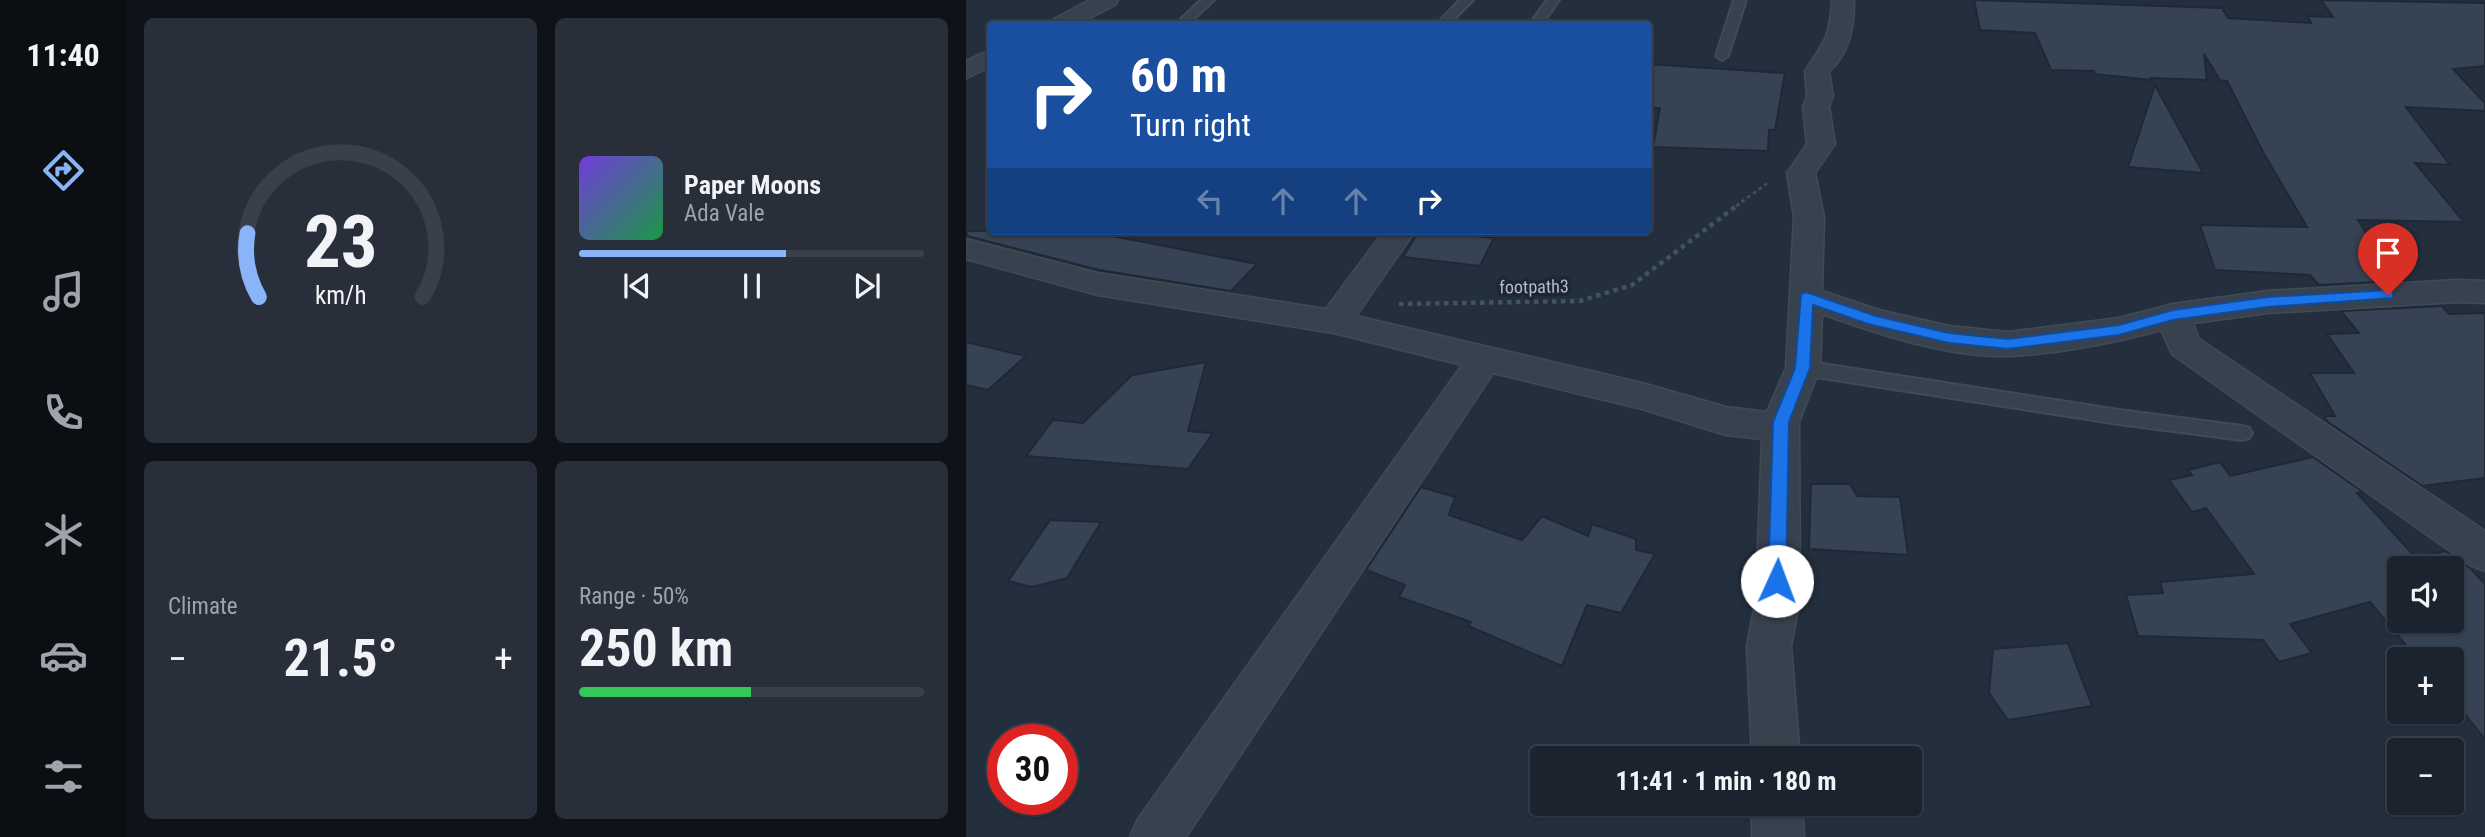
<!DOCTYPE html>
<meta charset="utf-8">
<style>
body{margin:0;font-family:"Roboto Condensed",sans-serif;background:#282f3a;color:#f1f3f6;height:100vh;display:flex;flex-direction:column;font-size:26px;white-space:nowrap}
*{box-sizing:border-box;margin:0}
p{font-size:23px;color:#a0a4aa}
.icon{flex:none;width:38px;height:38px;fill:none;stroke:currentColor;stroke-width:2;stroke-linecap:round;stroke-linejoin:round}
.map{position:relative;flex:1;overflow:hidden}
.panel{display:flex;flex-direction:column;gap:18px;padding:18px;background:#0f1319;width:840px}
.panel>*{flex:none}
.banner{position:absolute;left:21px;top:21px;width:665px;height:214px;border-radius:7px;box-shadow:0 2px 5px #0004,0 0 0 2px #39404a;background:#1a4fa0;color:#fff;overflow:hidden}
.tools{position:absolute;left:1421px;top:556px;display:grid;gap:14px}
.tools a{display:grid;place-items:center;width:77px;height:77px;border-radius:7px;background:#1b232e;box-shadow:0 2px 5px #0004,0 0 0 2px #39404a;font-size:35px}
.speed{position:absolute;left:21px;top:724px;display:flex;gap:14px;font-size:35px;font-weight:700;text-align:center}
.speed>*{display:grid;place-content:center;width:91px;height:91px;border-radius:50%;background:#1b232e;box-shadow:0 2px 5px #0004,0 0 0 2px #39404a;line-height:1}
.speed .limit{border:10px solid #d22;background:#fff;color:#111}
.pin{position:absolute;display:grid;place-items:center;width:60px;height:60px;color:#fff;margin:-72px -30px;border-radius:50% 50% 50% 0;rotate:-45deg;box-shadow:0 0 7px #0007}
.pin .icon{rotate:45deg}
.me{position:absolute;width:77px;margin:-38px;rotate:2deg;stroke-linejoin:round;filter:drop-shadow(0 0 5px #0008)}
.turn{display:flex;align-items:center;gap:24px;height:147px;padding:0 28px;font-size:32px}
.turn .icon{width:91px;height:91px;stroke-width:2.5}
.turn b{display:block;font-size:49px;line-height:60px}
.lanes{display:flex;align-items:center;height:66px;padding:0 28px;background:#0003;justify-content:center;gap:35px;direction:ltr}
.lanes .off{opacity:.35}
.big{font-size:52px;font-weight:700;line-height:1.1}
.panel .widget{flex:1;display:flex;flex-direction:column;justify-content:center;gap:10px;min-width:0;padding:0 24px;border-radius:10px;background:#282f3a}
.panel .dial{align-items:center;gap:0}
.dial svg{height:182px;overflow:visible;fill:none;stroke:#39404a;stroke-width:7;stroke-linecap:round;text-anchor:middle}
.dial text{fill:#f1f3f6;stroke:none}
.song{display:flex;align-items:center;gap:21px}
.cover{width:84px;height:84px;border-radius:10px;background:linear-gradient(135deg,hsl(260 70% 55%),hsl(140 70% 35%))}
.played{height:7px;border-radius:4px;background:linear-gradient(90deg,#8ab4f8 60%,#39404a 60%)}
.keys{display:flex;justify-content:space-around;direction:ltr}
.heat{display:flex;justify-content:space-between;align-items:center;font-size:38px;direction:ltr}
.charge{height:10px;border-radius:5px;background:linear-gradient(90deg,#34c759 50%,#39404a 0)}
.panel .tiles{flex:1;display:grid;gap:18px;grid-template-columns:repeat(2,1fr)}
.trip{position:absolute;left:564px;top:746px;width:392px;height:70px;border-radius:7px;background:#1b232e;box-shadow:0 2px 5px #0004,0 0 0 2px #39404a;font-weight:700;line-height:70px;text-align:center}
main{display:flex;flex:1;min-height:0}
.tabs{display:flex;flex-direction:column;width:126px;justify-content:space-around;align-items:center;background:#0b0e12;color:#a0a4aa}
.tabs .icon{width:49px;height:49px}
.tabs .active{color:#8ab4f8}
.tabs b{font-size:32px;color:#f1f3f6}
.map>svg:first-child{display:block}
</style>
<main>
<nav class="tabs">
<b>11:40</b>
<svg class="icon active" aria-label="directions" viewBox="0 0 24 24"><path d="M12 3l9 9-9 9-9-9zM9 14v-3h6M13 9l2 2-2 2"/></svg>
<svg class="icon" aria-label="music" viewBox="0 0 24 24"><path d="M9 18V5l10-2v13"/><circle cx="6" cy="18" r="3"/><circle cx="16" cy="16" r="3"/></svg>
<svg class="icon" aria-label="phone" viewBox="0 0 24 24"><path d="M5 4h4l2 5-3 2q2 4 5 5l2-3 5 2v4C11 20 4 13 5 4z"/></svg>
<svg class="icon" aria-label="climate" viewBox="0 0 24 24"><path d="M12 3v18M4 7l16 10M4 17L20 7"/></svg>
<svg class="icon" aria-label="car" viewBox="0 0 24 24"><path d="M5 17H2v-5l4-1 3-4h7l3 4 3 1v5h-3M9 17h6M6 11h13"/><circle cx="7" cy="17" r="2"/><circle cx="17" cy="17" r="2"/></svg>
<svg class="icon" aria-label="filters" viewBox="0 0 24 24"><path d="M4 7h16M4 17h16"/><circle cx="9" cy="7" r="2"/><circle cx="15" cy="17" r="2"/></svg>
</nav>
<section class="panel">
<div class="tiles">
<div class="widget dial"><svg viewBox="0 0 100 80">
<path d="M14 69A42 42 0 1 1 86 69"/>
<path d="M14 69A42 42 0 0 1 9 41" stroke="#8ab4f8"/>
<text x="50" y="56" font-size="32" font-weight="700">23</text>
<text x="50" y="72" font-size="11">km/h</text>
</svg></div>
<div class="widget">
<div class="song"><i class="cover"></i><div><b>Paper Moons</b><p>Ada Vale</p></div></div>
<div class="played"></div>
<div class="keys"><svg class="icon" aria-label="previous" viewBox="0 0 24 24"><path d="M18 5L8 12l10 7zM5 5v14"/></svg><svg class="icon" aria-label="pause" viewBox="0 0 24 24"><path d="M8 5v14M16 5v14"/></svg><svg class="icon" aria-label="next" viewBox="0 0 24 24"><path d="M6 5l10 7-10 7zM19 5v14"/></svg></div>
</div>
<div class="widget"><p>Climate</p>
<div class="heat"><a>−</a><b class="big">21.5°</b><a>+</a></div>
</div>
<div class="widget"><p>Range · 50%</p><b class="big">250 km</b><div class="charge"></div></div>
</div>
</section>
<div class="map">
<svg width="1519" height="837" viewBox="0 0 1519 837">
<rect width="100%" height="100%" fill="#242f3e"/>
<path fill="#364354" stroke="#1f2835" stroke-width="2" fill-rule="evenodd" d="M1008,0L1256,8L1262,18L1345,23L1341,16L1367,17L1355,0L1519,3V66L1487,69L1519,103V111L1440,107L1484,165L1449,163L1498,222L1392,220L1432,281L1353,285L1344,275L1249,270L1234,225L1341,227L1297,152L1261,81L1254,80L1238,54L1241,80L1185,78L1186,80L1128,74V71L1085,70L1069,33L1014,30Z
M682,64L819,73L809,130H803L802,151L687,147L694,108H682Z
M1189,85L1237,173L1162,167Z
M1,231H121L291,264L265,291L133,270L1,236Z
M453,231H461L528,238L514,266L437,257Z
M1476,306L1483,314L1519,313V478L1456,486L1362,422L1358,416H1369L1344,373H1388L1361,334L1393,333L1375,311Z
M0,342L60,356L22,390L0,385Z
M240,362L222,431L247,433L222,469L60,456L87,420L117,423L166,375Z
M1347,457L1397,492L1391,493L1450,558L1479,551L1504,568L1519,584V739L1486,699V660H1452L1404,602L1324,624L1346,653L1313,662L1297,640L1172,636L1160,595L1197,593L1194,582L1288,574L1240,508L1226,512L1203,480L1226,475L1222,470L1254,462L1264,476ZM1433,569H1486V621H1433Z
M845,484H884L891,496L934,497L942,555L843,549Z
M455,487L489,497L483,515L556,540L576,516L622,536L626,524L670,539V550L689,554L655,613L621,605L596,666L502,626L505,622L433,597L439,585L400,570Z
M84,520L135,522L101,578L66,587L42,581Z
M1102,643L1126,706L1042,720L1023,693L1027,649Z"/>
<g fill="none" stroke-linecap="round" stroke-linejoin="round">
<g stroke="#414a57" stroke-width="4">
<path id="lane" d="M235,0H248L222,24H210Z
M494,0H507L483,24H471Z
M581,0H593L576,24H564Z
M768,0H780L762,56L756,60L750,56Z
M837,361L1153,410L1276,426L1283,428L1286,433L1283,438L1276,440L1153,424L837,375L831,373L828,368L831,363Z"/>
</g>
<g stroke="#414a57" stroke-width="3">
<path id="street" d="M124,0H152L149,5L112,24H85L88,19Z
M866,0H888C888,27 884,52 863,72L867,96L863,107L869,144L849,173L858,217L856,291L913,310L983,326L1042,332L1153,318L1207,304L1302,291L1491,280L1519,281V303L1491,302L1302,313L1227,323L1233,339L1519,531V571L1504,565L1206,354L1195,330C1149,343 1091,354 1043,356C983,358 912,334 856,314L854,368L833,422L834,598L825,646L834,758H786L781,646L790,598L796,439L760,435L676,409L527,373L220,837H164L172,819L496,365L368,333L132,295L0,259V239L132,273L360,309L418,231H449L390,316L676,383L760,407L801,412L820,368L828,217L821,173L841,144L837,107L841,96L839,71C859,41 864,37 866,0Z
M24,50V67L0,78V61Z
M786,803H836L838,837H786Z"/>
</g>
<path stroke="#3f5557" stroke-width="2.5" stroke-dasharray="3.5 3.5" stroke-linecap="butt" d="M770,206L803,182"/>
<path stroke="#3f5557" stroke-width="4.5" stroke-dasharray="4.5 4.5" stroke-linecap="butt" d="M433,304L614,301L666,285L773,204"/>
<use href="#lane" fill="#38414e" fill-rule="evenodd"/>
<use href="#street" fill="#38414e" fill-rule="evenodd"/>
</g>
<path fill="#1a73e8" stroke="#114b97" stroke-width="2" d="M1422,290L1427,291V298L1302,307L1207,320L1153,335L1042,349L983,343L902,324L847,305L844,368L823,422L820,581L818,586L811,589L805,586L802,581L807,422L829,368L835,294L840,292L910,316L983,333L1042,339L1153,325L1207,310L1302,297Z"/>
<g text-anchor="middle" stroke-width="7" stroke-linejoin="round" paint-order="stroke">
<g font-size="18" fill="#b4bcc9" stroke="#1d2633">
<text transform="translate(568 287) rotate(-1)" y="6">footpath3</text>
</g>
</g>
</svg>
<div class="tools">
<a><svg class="icon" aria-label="sound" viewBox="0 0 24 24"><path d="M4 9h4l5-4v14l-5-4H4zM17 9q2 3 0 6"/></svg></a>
<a>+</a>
<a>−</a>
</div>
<div class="speed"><div class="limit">30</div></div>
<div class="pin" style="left:1422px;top:295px;background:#d93025"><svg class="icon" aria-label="arrive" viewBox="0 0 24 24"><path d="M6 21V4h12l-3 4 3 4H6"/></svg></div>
<svg class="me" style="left:811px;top:581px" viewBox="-20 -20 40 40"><circle r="19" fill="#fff"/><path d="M0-13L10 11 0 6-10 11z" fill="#1a73e8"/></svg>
<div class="trip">11:41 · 1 min · 180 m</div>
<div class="banner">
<div class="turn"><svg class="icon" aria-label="right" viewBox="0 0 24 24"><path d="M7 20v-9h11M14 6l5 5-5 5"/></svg><div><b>60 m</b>Turn right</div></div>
<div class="lanes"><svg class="icon off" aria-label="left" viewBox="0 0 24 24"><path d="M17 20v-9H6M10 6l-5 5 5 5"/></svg><svg class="icon off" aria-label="ahead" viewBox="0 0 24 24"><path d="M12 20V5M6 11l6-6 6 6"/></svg><svg class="icon off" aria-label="ahead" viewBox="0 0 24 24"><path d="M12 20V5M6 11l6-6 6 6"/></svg><svg class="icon" aria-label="right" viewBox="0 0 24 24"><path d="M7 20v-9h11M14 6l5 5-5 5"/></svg></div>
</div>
</div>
</main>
